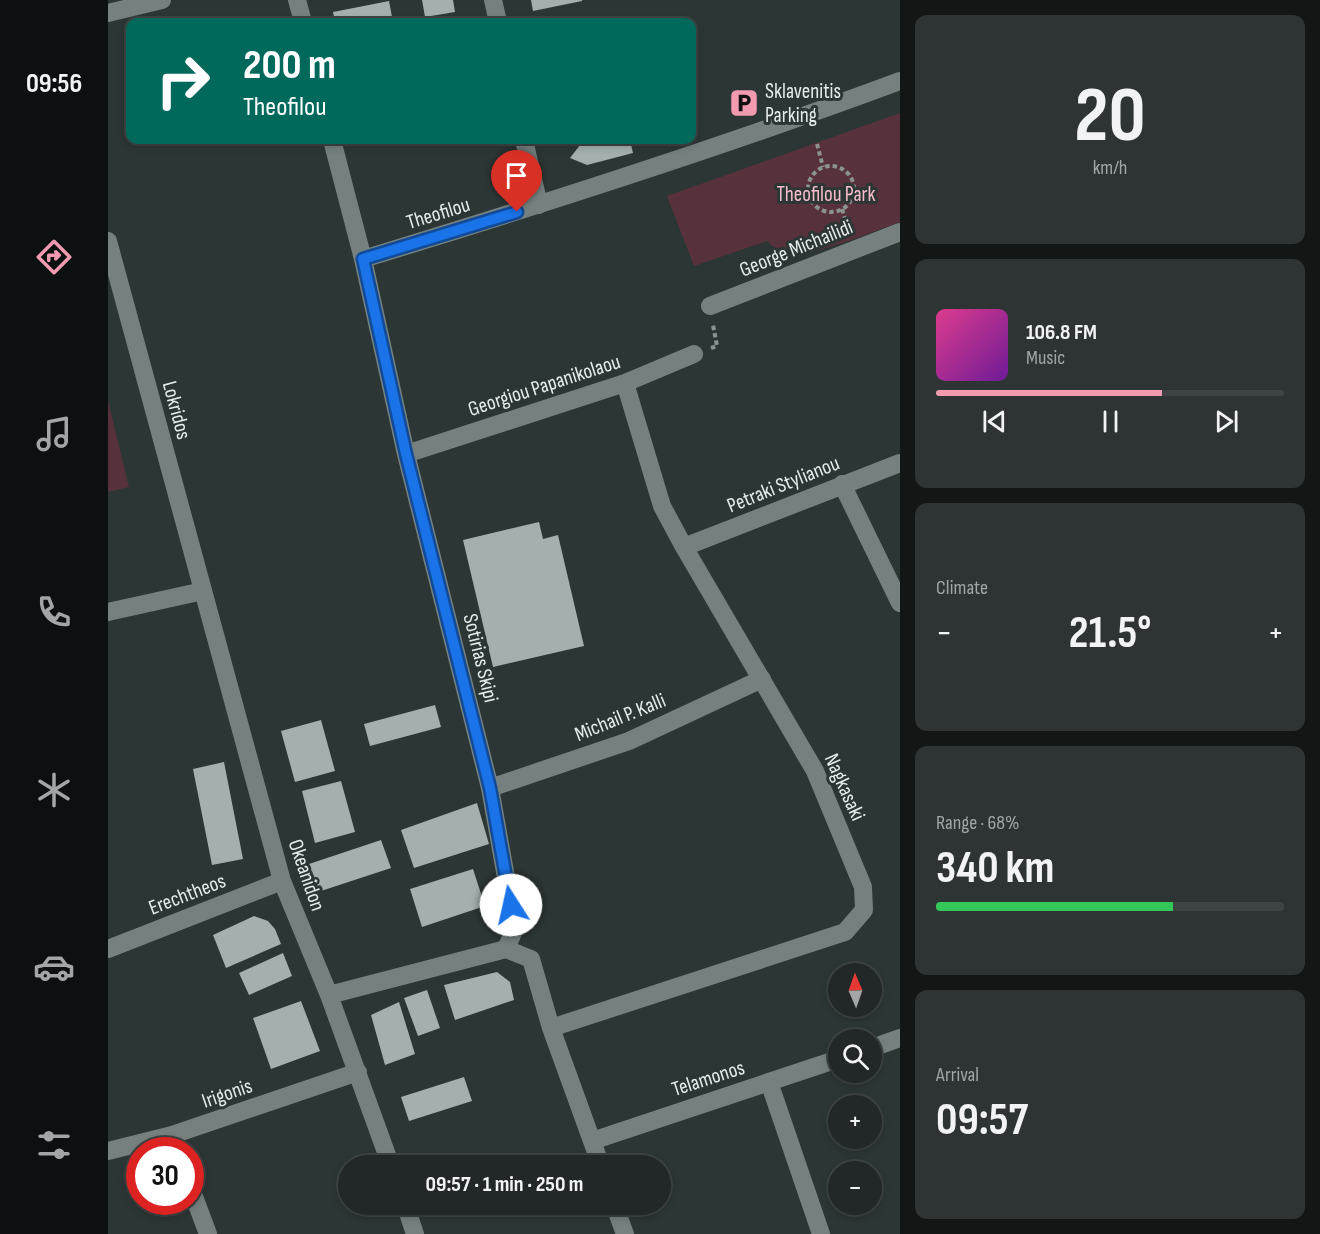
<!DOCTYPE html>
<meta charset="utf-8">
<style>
body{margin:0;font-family:"Sofia Sans Condensed",sans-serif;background:#2d3433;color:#f1f3f6;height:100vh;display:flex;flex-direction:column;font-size:22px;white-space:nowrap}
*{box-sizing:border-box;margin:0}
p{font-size:20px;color:#a2a6a7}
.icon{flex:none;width:33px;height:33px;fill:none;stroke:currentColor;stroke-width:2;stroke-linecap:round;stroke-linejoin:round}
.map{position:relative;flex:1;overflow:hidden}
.details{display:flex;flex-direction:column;gap:15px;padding:15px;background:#121615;width:420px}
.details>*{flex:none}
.guide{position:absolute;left:18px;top:18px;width:570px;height:126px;border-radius:12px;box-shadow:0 3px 9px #0003,0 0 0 2px #3e4444;background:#00695c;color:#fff;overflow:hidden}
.needle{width:39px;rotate:358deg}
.fabs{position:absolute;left:720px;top:963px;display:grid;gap:12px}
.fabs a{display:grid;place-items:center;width:54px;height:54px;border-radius:50%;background:#212827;box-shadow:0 3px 9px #0003,0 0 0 2px #3e4444;font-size:30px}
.speed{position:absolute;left:18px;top:1137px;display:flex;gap:12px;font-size:30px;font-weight:700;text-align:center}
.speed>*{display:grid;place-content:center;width:78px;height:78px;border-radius:50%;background:#212827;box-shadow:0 3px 9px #0003,0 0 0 2px #3e4444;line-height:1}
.speed .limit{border:9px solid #d22;background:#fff;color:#111}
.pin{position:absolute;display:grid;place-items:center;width:51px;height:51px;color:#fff;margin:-62px -26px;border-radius:50% 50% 50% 0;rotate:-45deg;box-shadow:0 0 6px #0007}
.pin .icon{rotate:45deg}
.me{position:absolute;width:66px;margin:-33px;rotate:350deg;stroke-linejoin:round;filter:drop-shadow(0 0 4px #0008)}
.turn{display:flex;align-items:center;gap:21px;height:126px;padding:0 18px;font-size:27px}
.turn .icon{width:78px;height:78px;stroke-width:2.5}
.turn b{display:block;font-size:42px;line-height:51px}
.big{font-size:45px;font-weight:700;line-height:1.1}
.details .widget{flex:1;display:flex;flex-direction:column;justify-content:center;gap:9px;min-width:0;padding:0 21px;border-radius:12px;background:#2d3433}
.details .dial{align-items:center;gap:0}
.dial b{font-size:78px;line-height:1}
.song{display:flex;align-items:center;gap:18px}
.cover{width:72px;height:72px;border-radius:9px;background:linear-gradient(135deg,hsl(330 70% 55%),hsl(280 70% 35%))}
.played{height:6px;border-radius:3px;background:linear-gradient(90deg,#f19ab1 65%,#3e4444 65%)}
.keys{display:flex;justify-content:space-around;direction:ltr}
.heat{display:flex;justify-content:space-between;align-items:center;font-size:33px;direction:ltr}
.charge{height:9px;border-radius:4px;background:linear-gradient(90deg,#34c759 68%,#3e4444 0)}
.trip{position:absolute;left:230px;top:1155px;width:333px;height:60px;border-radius:30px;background:#212827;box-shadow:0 3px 9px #0003,0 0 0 2px #3e4444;font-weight:700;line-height:60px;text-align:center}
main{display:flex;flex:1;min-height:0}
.tabs{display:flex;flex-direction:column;width:108px;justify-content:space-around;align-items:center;background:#0d1010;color:#a2a6a7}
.tabs .icon{width:42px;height:42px}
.tabs .selected{color:#f19ab1}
.tabs b{font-size:27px;color:#f1f3f6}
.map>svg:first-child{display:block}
</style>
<main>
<nav class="tabs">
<b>09:56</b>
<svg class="icon selected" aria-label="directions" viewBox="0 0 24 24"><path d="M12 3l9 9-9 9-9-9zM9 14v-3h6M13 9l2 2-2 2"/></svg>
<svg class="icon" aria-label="music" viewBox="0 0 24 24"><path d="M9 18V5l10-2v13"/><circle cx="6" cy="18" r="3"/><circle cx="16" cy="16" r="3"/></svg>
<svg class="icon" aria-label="phone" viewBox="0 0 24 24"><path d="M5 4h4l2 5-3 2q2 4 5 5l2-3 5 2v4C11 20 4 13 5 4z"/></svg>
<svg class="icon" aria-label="climate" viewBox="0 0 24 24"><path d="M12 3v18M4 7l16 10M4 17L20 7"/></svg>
<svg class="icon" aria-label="car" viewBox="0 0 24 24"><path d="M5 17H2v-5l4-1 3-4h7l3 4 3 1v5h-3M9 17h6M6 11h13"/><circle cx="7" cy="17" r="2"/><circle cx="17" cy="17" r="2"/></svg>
<svg class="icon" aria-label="filters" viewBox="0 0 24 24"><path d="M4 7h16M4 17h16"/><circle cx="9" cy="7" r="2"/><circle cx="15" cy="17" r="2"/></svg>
</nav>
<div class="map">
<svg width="792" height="1234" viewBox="0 0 792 1234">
<rect width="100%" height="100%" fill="#2c3634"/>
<path fill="#57323c" d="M792,113V222L735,243L679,259L659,241L586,266L559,196Z
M0,401L21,487L0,492Z"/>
<path fill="#a4afae" d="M314,0H345L347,12L317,17Z
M423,0H474V1L425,11Z
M281,1L285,22H227L225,12Z
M470,140H522L525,153L479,165L462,158L472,145Z
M431,522L435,539L450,535L476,646L385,667L355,540Z
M327,705L333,727L262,746L256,724Z
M213,720L227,771L187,782L173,731Z
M116,762L135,859L104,865L85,769Z
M233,781L247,832L207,843L194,791Z
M369,803L381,844L306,868L293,830Z
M273,840L283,868L210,892L201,864Z
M365,869L377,906L314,927L302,889Z
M146,916L160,921L167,929L173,944L118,968L105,935Z
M175,953L184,976L141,995L131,973Z
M389,972L402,982L406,1000L347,1020L336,985Z
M319,990L332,1028L310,1036L296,998Z
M193,1001L212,1051L163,1069L145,1018Z
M291,1002L307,1054L277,1065L263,1015Z
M356,1077L364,1101L301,1121L293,1097Z"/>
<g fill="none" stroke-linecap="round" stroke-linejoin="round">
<path stroke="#8b9391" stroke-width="4" stroke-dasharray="4.5 3" stroke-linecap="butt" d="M709,144L715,167
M700 189a23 23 0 1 1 46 0a23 23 0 1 1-46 0Z
M734,209L741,231
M603,348L609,346L605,325"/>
<path stroke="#75807f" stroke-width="18" d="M189,0L195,22
M385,0L390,22
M0,13L54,0
M224,140L255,259L298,454L382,788L407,928L398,949
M416,140L431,205
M0,241L174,881L221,995L283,1166
M255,259C436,204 615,147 792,81
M602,306L792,232
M298,454L517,383L586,354
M734,484L792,603
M576,547L792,463
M0,612L95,591
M382,788L521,741L654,679
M0,949L174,881
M398,949L423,959L443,1028L493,1166
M221,995L398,949
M443,1028L737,932L756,910L755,887L707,771L576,547L554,506L517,383
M764,1048L792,1038
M661,1082L713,1234
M484,1141L730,1059
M0,1151L64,1135L250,1072
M82,1186L100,1234
M297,1204L307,1234
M506,1204L517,1234"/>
</g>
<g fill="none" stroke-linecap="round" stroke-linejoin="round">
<g stroke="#114b97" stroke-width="15">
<path id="route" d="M403,905L382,788L298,454L255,259L409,212"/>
</g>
<use href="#route" stroke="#1a73e8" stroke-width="10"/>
</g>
<defs>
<g id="parking-square" transform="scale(1.5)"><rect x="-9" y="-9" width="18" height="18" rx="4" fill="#f19ab1" stroke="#2c3634"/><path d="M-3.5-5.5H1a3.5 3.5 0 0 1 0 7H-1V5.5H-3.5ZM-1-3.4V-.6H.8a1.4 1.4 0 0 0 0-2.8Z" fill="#111"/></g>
</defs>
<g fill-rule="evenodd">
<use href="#parking-square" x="636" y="103"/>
</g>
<g text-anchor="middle" stroke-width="6" stroke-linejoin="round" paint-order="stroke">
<g font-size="21" fill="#e6eceb" stroke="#2c3634" text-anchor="start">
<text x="657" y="98">Sklavenitis<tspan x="657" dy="24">Parking</tspan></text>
</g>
<g font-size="21" fill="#f7becc" stroke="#2c3634">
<text x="718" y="201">Theofilou Park</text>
</g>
<g font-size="21" fill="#e6eceb" stroke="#2c3634">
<text transform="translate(330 213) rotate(-17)" y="7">Theofilou</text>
<text transform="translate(688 248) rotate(-22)" y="7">George Michailidi</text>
<text transform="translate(436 385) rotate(-18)" y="7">Georgiou Papanikolaou</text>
<text transform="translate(69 410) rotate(75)" y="7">Lokridos</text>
<text transform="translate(675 484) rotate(-22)" y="7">Petraki Stylianou</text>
<text transform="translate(373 658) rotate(76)" y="7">Sotirias Skipi</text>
<text transform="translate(512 717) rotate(-22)" y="7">Michail P. Kalli</text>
<text transform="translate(737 787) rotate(66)" y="7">Nagkasaki</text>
<text transform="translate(199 875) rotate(71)" y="7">Okeanidon</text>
<text transform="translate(79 894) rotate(-21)" y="7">Erechtheos</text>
<text transform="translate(600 1078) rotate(-18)" y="7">Telamonos</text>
<text transform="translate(119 1093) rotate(-19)" y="7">Irigonis</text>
</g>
</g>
</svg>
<div class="fabs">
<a><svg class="needle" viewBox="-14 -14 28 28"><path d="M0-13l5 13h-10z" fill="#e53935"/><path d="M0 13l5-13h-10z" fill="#a2a6a7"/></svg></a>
<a><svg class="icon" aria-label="search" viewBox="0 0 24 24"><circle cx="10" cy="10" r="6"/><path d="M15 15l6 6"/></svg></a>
<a>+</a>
<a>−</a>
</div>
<div class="speed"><div class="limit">30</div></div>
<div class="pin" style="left:409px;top:212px;background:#d93025"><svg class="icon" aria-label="arrive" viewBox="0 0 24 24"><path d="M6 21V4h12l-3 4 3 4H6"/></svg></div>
<svg class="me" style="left:403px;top:905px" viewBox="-20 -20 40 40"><circle r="19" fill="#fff"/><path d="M0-13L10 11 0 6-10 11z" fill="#1a73e8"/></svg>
<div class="trip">09:57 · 1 min · 250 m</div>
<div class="guide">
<div class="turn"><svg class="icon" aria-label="right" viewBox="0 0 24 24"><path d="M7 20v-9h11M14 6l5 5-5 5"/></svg><div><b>200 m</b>Theofilou</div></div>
</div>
</div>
<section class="details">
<div class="widget dial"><b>20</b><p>km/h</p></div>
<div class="widget">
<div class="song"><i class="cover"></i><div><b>106.8 FM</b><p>Music</p></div></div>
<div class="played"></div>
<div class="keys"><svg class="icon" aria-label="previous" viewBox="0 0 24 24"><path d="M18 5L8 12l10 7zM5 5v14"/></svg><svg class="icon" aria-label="pause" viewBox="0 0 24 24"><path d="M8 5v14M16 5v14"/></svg><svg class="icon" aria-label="next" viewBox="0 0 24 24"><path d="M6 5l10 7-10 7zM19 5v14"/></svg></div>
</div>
<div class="widget"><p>Climate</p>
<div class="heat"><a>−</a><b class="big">21.5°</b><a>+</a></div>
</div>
<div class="widget"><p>Range · 68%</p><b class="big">340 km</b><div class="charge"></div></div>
<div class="widget"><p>Arrival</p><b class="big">09:57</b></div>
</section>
</main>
